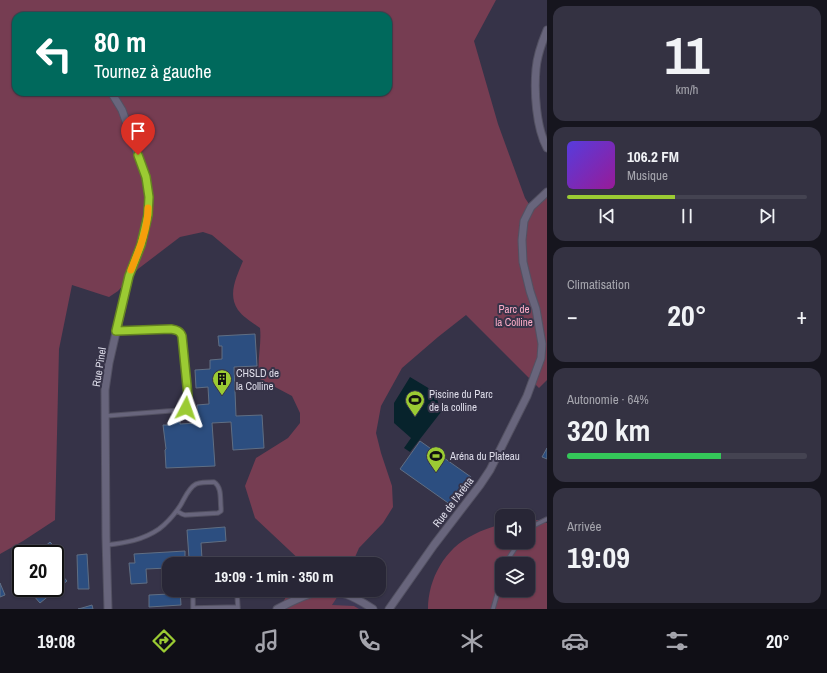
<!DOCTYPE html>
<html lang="fr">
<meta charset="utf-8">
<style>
body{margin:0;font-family:"Archivo Narrow",sans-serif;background:#343242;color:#f1f3f6;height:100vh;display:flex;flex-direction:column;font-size:15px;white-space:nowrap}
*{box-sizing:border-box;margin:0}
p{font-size:13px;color:#a5a5ad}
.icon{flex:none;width:22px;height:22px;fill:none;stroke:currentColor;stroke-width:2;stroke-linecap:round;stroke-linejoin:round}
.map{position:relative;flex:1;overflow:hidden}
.drawer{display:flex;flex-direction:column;gap:6px;padding:6px;background:#16151e;width:280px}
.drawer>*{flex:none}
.banner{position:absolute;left:12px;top:12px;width:380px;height:84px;border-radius:12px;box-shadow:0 1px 3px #0004,0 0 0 1px #444351;background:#00695c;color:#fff;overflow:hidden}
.tools{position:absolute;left:495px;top:509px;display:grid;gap:8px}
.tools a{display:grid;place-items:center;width:40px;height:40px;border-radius:8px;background:#282636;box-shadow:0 1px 3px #0004,0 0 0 1px #444351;font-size:20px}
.speed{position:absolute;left:12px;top:545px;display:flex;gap:8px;font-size:20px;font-weight:700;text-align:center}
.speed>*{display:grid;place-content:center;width:52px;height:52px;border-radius:50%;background:#282636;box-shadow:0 1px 3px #0004,0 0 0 1px #444351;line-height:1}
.speed .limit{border:2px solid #111;border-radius:6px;background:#fff;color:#111}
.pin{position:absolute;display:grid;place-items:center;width:34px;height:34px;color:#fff;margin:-41px -17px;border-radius:50% 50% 50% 0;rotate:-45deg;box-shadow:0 0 4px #0007}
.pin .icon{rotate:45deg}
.me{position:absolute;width:44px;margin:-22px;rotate:4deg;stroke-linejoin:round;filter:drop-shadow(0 0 3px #0008)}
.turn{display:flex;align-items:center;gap:14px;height:84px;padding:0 16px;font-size:18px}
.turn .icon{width:52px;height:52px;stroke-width:2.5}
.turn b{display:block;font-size:28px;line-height:34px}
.big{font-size:30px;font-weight:800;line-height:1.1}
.drawer .tile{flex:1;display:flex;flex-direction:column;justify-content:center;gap:6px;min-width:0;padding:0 14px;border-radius:12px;background:#343242}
.drawer .dial{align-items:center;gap:0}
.dial b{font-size:52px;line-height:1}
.song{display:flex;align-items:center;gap:12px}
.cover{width:48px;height:48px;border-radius:6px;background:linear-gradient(135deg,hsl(250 70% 55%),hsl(300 70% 35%))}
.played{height:4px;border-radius:2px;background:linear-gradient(90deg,#9bcb33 45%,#444351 45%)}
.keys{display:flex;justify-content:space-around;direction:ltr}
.heat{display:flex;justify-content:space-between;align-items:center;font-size:22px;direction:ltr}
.charge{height:6px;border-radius:3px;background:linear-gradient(90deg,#34c759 64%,#444351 0)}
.trip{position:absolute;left:162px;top:557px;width:224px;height:40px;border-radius:12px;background:#282636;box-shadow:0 1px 3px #0004,0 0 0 1px #444351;font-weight:800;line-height:40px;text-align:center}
.dock{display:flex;height:64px;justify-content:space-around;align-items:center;background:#100f16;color:#a5a5ad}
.dock .icon{width:28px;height:28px}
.dock .active{color:#9bcb33}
.dock b{font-size:18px;color:#f1f3f6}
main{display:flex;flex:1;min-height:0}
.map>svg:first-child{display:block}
</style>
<main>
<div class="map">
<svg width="547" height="609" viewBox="0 0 547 609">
<rect width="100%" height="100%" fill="#363348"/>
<path fill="#3e3955" d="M341,592L371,609H329Z"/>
<path fill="#763d52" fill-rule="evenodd" d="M0,0H496L474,41L498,124L525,198L531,207L547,194V380L539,388L466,315L438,337L402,368L381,406L376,433L381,453L392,486L393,507L383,523L359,548L352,564H304L255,518L245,486L256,458L288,438L300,423V413L292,396L260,379C256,363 262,345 260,328C253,323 243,317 238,310C227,294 237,276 243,261L212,235L203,232L180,237L138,269L118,291L109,297L72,285L59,349L55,520L23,541L0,554ZM16,16H388V92H16Z
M528,520H538L547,523V609H428C428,579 445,548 473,535C482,530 492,527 502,524V542H528ZM502,564H528V590H502Z
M290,590H342L332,605L354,606L359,609H279Z"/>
<path fill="#07232c" d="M410,377L435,392L441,412L410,452L404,448L411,438L394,423V403Z"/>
<path fill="#2c4e80" stroke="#606e83" d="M255,334L257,366L234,367L236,416L262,415L264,448L233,450L231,422L212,423L215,466L166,468L165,450L166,449L163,425H169V422L180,421V424L198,423L197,405L209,404L208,387L196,388L195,370L210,369V360L222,359V346H219L218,336Z
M420,441L471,477L451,505L400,469Z
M547,448V459L542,457Z
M225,527L226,541L201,543L202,559L234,557L235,564H169V588L168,568L146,569L147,583L131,584L129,563H135L134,554L185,551V558H189L187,530Z
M50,542L57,549L52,554H36Z
M87,554L89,589H78L77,555Z
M60,573L67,581L40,603L33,595L42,588H55V577Z
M0,583L5,595L0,597Z
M169,590H180L181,605L149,607V595L169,594Z
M92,605L93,609H78L82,608Z"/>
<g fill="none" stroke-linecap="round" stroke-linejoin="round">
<g stroke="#535162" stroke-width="5.5">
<path id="service" d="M105,416L181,410L186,408L188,403L182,336C180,331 177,330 171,329L117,331
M528,532L535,525L547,519
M107,545C125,543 143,540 159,529C167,523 174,515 180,506C184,500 188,488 196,484C201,482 208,482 214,482C222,487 220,499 221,508V511L218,513L185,515L182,514L177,511
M505,564L519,542
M193,608L238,607
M193,609V595L237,593L238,609
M493,609L502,577"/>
</g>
<g stroke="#535162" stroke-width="9">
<path id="minor" d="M547,30C542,42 537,56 536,69C534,92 536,127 547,148
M108,609L106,537L105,390L109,363L129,276L141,245L148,215L149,197L146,177L122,110L111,92
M277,609C318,588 333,582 373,609
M389,609L434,545L480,485L490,470L527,396L541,358L542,344L536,309L530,291L523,262L522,240L524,221L531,207L547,192"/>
</g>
<use href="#service" stroke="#68657c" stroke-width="3.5"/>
<use href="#minor" stroke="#68657c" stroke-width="7"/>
</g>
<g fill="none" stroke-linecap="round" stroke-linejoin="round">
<g stroke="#658421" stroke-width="10">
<path id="route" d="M138,155L146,177L149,197L148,215L141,245L129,276L116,331L171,329C177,330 180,331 182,336L188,396V403L186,408"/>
</g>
<use href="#route" stroke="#9bcb33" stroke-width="7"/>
<path stroke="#f59e0b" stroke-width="7" d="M131,270C139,250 148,229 148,208"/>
</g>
<defs>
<g id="building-pin" transform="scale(1)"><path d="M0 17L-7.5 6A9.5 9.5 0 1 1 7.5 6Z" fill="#9bcb33" stroke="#363348"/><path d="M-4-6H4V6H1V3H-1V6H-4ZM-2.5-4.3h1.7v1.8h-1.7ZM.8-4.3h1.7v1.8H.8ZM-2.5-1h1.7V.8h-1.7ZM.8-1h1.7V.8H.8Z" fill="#111"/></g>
<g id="stadium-pin" transform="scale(1)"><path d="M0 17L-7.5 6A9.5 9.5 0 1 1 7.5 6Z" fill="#9bcb33" stroke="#363348"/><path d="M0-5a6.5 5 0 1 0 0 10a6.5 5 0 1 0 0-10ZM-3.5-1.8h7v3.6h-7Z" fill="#111"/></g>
</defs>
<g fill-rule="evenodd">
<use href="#building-pin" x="222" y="379"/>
<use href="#stadium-pin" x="415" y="400"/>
<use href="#stadium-pin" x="436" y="456"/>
</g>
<g text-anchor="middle" stroke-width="4" stroke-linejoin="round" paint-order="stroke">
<g font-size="11" fill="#fcacc7" stroke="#363348">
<text x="514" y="313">Parc de<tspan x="514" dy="13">la Colline</tspan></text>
</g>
<g font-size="11" fill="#dddce9" stroke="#363348">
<text transform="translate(99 367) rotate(-81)" y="4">Rue Pinel</text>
<text transform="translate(453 502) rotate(-53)" y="4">Rue de l'Aréna</text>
</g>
<g font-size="11" fill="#dddce9" stroke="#363348" text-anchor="start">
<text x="236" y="377">CHSLD de<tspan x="236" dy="13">la Colline</tspan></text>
<text x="429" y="398">Piscine du Parc<tspan x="429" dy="13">de la colline</tspan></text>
<text x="450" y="460">Aréna du Plateau</text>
</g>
</g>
</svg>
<div class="tools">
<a><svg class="icon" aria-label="sound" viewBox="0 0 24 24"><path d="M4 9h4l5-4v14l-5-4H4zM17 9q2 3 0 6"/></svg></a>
<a><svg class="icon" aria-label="layers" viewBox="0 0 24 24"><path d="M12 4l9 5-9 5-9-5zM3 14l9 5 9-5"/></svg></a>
</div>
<div class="speed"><div class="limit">20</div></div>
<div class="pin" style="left:138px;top:155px;background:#d93025"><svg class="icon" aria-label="arrive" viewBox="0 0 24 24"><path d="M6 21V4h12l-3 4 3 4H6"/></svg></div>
<svg class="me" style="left:186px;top:408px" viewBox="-20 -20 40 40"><path d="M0-17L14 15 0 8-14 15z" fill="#9bcb33" stroke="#fff" stroke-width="4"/></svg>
<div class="trip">19:09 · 1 min · 350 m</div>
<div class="banner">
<div class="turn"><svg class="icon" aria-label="left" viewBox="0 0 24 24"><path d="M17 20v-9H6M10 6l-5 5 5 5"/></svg><div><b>80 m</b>Tournez à gauche</div></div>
</div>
</div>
<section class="drawer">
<div class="tile dial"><b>11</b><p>km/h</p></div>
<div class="tile">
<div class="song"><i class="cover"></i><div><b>106.2 FM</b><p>Musique</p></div></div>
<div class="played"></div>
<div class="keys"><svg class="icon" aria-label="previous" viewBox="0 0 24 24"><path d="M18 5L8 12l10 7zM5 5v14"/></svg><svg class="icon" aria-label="pause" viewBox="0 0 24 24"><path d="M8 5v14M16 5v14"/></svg><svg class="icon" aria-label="next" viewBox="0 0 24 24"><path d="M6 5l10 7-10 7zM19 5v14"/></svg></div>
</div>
<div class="tile"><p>Climatisation</p>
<div class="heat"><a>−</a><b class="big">20°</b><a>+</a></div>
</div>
<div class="tile"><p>Autonomie · 64%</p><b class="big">320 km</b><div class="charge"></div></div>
<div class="tile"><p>Arrivée</p><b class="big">19:09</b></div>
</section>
</main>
<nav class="dock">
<b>19:08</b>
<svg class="icon active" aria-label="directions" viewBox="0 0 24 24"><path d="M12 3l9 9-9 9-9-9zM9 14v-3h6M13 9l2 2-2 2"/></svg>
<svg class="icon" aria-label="music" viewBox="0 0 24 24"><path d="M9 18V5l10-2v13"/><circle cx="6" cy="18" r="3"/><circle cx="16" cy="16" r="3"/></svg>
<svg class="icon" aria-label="phone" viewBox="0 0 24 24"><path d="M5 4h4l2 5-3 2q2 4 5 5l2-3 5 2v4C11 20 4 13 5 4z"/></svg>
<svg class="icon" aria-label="climate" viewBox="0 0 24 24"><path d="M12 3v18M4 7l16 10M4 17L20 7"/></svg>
<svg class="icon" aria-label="car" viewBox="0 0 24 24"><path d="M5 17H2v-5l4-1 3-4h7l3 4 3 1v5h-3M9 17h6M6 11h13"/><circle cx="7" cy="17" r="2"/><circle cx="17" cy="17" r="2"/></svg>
<svg class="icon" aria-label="filters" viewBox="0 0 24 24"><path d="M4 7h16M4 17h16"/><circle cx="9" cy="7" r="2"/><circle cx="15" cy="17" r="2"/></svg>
<b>20°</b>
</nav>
